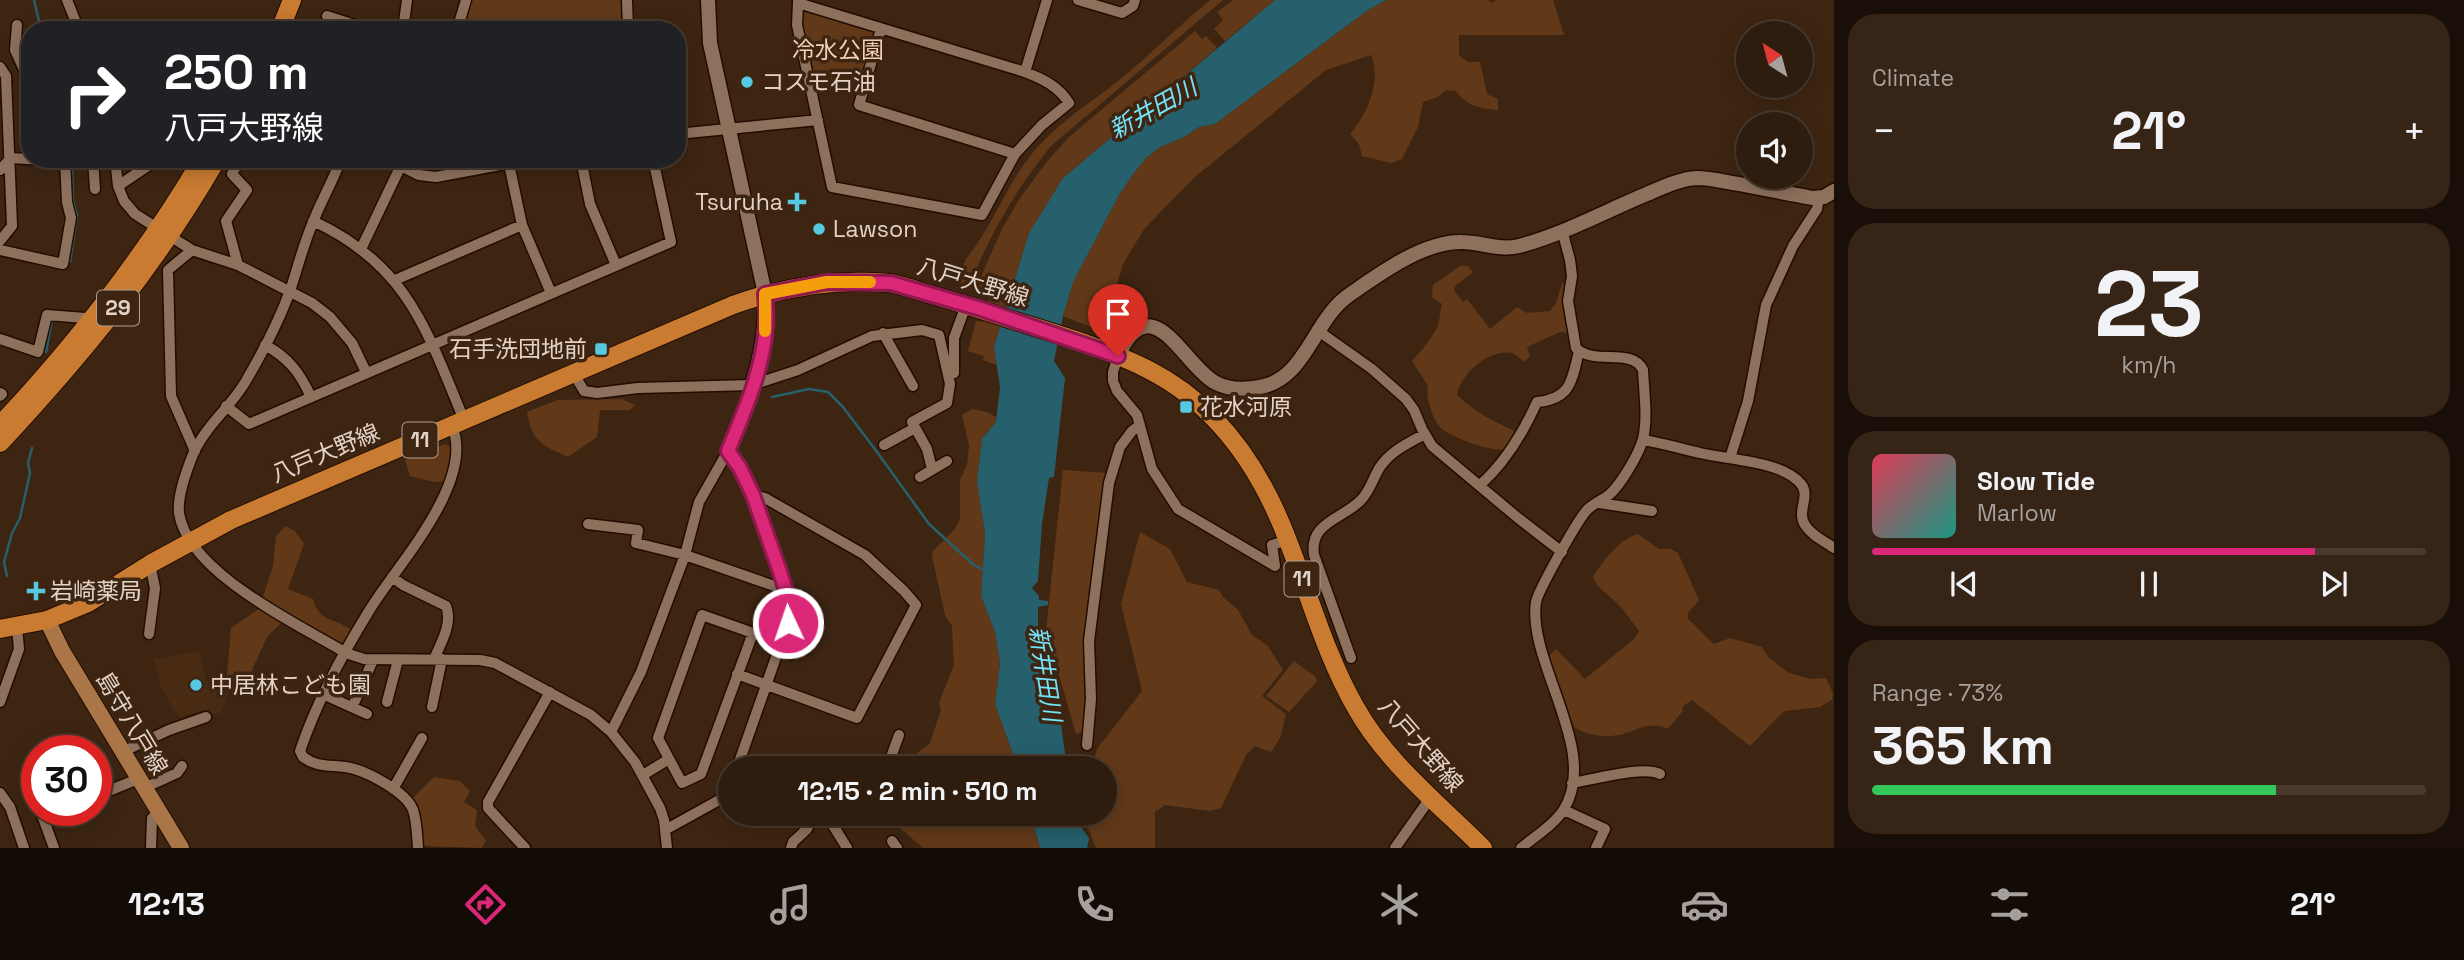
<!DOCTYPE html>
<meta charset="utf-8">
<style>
body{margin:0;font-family:"Space Grotesk","Noto Sans JP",sans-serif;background:#362517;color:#f1f3f6;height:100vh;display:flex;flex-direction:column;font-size:26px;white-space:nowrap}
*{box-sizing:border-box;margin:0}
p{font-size:23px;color:#a7a19e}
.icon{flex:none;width:38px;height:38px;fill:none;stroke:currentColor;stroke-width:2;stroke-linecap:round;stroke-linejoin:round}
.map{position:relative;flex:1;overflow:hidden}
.panel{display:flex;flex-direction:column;gap:14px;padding:14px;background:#190f08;width:630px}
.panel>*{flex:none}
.hud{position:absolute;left:21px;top:21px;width:665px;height:147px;border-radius:28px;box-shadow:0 4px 18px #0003,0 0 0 2px #493a2e;background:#202124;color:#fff;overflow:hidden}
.needle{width:46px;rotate:324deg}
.fabs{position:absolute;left:1736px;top:21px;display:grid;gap:14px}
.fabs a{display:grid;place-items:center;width:77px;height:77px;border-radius:50%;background:#2e1c0e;box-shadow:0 4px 18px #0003,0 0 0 2px #493a2e;font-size:35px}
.speed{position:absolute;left:21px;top:735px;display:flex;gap:14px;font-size:35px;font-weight:700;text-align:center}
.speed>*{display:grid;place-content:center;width:91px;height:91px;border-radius:50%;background:#2e1c0e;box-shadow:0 4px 18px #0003,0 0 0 2px #493a2e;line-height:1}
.speed .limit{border:10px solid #d22;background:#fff;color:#111}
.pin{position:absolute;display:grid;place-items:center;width:60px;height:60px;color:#fff;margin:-72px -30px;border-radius:50% 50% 50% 0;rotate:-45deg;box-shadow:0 0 7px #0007}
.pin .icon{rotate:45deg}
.me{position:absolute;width:77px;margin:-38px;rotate:357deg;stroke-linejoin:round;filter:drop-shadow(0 0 5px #0008)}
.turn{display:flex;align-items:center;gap:24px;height:147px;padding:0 28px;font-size:32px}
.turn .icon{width:91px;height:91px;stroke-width:2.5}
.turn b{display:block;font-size:49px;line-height:60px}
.big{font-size:52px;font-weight:600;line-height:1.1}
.panel .widget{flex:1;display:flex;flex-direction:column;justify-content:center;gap:10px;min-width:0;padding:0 24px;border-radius:28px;background:#362517}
.panel .dial{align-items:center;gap:0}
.dial b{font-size:91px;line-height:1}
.song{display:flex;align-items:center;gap:21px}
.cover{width:84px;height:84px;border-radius:10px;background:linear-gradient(135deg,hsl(350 70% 55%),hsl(170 70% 35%))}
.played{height:7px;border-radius:4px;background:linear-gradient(90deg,#db2777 80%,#493a2e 80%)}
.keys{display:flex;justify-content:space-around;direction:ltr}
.heat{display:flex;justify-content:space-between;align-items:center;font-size:38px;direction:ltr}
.charge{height:10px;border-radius:5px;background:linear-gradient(90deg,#34c759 73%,#493a2e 0)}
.trip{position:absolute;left:718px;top:756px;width:399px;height:70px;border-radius:35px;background:#2e1c0e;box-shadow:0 4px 18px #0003,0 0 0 2px #493a2e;font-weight:600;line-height:70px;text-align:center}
.menu{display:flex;height:112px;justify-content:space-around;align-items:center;background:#120b06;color:#a7a19e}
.menu .icon{width:49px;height:49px}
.menu .selected{color:#db2777}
.menu b{font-size:32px;color:#f1f3f6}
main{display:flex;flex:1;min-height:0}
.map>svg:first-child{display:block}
</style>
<main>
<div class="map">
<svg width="1834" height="848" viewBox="0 0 1834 848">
<rect width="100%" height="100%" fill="#3d2512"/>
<path fill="#492b14" d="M200,651L206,681H233L221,713L212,714L208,709L179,718L161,688L154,659Z"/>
<path fill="#613919" d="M470,0H621L622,30H462Z
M1210,0H1223L1051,146C1017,188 991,232 971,282L965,281L963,285L952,282L957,269L959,270L966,261L965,260C992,228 1005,187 1031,155C1055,125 1087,105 1117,82C1149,56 1178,26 1210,0Z
M1233,0H1275L1225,41L1214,29L1223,20L1217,12Z
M1386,0H1488L1492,3L1496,0H1553L1564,35H1459V55L1468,62H1480L1487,94L1498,99V110C1479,108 1468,107 1456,91L1446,90L1438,97L1423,102L1418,127L1402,159L1391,163L1362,156L1359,144L1350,134C1367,115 1382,80 1371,55L1326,70L1195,177L1144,229L1123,264L1103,332L1063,316L1073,282L1119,195L1134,173L1146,158L1160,147L1184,137L1199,127L1215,124L1368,10Z
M806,10L872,30L875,35L862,80L817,90L801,20L802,13Z
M1195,31L1202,39L1206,36L1217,48L1063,178L1029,233L994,347L997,365L983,360L984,356L968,351L976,321L982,322L990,297L974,292L1003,227L1018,201L1045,164L1068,138Z
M409,159H514C481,165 443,179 411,167Z
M1460,266H1468L1473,272L1455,286L1454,290L1463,302L1467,299L1490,329L1517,307L1527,313L1550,311L1556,303L1562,283L1565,285L1569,333L1560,332L1527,347L1530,356L1525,362C1520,359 1516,354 1511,353C1489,349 1460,374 1457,395C1474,411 1492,421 1513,430L1514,435L1505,449C1494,453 1450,437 1441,428C1433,420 1425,397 1428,386L1412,361C1422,351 1430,340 1437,328C1440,322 1440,311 1442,304L1432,297L1433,285Z
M622,399L635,405L630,410H600L597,437L568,457C542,445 532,442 527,412L557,400Z
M972,409L987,412L996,417V422L982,439L977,481L985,534L981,596L995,632L1000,663L995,704L1018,768H898L930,743L941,710L939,703L954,665L952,626L945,615L932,556L933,551L955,529L960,519V480L967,465L969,445L962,415Z
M445,444L453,449V456L445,481L434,482L410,476L405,460Z
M1063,470L1108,473L1085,641L1087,731L1076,734L1046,630Z
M285,526L295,531L304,544L288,589L313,599C317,621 337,619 352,630L344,646L289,615L267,637L246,683L227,676L231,628L259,609L273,566L276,536Z
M1140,532L1170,549L1187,582L1219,590L1223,597L1238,610L1252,635L1268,646L1283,670L1262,696L1286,714L1280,738L1271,752L1255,746L1246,755L1221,808L1210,811L1165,805L1155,812V848H1096L1085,821V814H1104V768H1091L1097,749L1142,691L1121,604Z
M1638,534L1659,549H1671L1678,553L1699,600L1688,613V619L1714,644L1730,638L1762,647L1769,658L1789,673L1811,679L1826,678L1833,693L1832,700L1820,707L1784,711L1750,746L1692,700L1683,706L1682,712L1668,729C1646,720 1639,731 1619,735C1604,738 1586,735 1574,727L1549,656L1556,649L1585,679L1635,638L1639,631L1621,607L1597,585L1593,577C1605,559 1618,540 1638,534Z
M1294,661L1316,677L1317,681L1289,712L1266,696Z
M434,777L460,781L470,791L464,802L477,810L475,826L486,841L482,848L422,846L418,807L413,798Z
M892,814H1031L1040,848H923L893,822Z"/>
<path fill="#26606c" d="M1275,0H1386L1368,10L1215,124L1199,127L1184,137L1160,147L1146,158L1134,173L1119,195L1073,282L1063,316L1054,361L1065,378L1054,477L1049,478L1042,524L1038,581L1032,588L1039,596V600L1048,601V605L1038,607V632L1058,702L1067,768H1018L995,704L1000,663L995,632L981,596L985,534L977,481L982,439L996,422L1000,387L994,347L1029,233L1063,178Z
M1031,814H1075L1078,823L1089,838L1087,848H1040Z"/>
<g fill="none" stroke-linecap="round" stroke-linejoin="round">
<path stroke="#26606c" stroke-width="2.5" d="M34,0L41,30
M70,262L77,215L73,201L72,165
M46,352L52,319
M772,397L809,389L828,392L843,407L877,452L929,524L974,565L986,571
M7,576L4,562L12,533L20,518L30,473L28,463L32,448"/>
<g stroke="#230d00" stroke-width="13">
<path id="minor" d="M67,0L79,30
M627,0L628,30
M1078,0L1122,13L1133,6L1135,0
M798,3L1025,72C1043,79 1058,86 1069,103L1042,125L1015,154L982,215L832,187L797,25L798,3V0
M327,16L370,30
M17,25L15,50L26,74
M881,29L859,105L1015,154
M403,30L407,0
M457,30L466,0
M0,67L6,76L12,226L0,241
M1025,72L1047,0
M677,134L818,120
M93,159L95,189
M115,159L118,186L124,201L135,214L192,250L238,265L312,303L330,317L352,343L366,372
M341,159C333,181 321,201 313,222C304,243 298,266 291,288C280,319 264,350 247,379C233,405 207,424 194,452C187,469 177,495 179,513C188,573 298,624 346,653L364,659L480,660L495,663L591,715L611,732L635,762L660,808L664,820L667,848
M581,159L590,204L616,265
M509,164L522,225L551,293
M401,166L419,175L436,177L533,159
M0,170L11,158L93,163
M118,186L158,159
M313,221C408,265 427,331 464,420
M361,249L404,159
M0,250L63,264L71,218L67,202L65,159
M192,250L168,270L171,396L195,451
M238,265L226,221L247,190L232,174L240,159
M395,280L522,225
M1317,330L1372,369L1406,399L1414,410L1422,429L1432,446L1518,518L1562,552
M883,333L913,386
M0,339L38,352L47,315L85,318L92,322
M265,345C289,358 300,373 311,397
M1118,356L1113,372V381L1117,391L1137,415L1152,469L1178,509L1275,566L1272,545L1288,540
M574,374L584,391L597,393L638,388L752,385L798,370L872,336L922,330L939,335L950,384L947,403L912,422L927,449L932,469
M949,375L954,373V338L966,305
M0,393L2,394L0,396
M226,406L249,424L671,242L653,159
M1643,440C1663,443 1681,449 1700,453C1728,460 1783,461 1801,484C1811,496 1796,511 1805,525C1811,535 1824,541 1834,548
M884,445L915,428
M728,451L740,468L753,495L779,569L789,600L788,623L737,768
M1730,458L1748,401L1766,305L1793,246L1817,209L1819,198
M920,477L947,461
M1480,485C1506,462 1523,433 1537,402C1572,399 1572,379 1579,351
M1599,503L1652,511
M588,524L638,530L636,543L685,555L786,590
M392,577L403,585L446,606C453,623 441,643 434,659
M702,615L753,633L701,774L682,783L658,738Z
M149,634L155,588L150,564
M1351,658L1314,555C1309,522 1343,519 1361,500C1370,491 1373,478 1380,467C1391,451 1408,443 1425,434
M737,674L857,718L916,605L904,591L865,555L765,498L753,495
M325,695L367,714
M355,701L373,660
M0,702L19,649L17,627
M387,702L398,660
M432,707L442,659
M611,732L641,672L685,555L699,502L728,451L747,406L752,385
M1087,745L1091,699L1089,641L1109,483L1120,447L1132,431L1140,425
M122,752L169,730L206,717
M887,768L899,735
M643,775L669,759
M1572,783C1594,780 1643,765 1660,774
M144,788L177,773L182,766
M393,789L422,738
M0,793L10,807L24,848
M96,796L138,779
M1564,810L1605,829L1596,848
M826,814L847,848
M42,815L54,848
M665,830L730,794
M892,841L897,848
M151,848L152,818L160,813
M418,848C417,835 417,822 413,810C406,791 363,769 345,767C329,765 316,767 303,757L300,751C316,704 343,653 369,611C396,566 476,482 452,426
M525,848L488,808V802L550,692
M791,848L793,842L807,829L813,814
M1395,848L1431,797
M1521,848C1534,837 1555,824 1564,809C1600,750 1527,662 1536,602C1538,591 1579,517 1588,509C1594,503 1603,500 1610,494C1621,484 1639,454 1643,439C1648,418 1644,392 1643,370C1633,347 1594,366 1576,348L1568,301L1572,276L1570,260L1562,230"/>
</g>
<g stroke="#230d00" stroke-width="17">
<path id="tertiary" d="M708,0L710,43L765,294C766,328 762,353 752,385
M1118,356C1152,284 1182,363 1214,382C1228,390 1244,390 1260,387C1306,379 1313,320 1349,295C1379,274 1424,241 1462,242C1481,242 1500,251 1519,246C1561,235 1602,213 1642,196C1659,189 1678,179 1697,178C1711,178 1725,182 1739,184C1763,189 1787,193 1812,198L1824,197L1834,191"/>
</g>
<g stroke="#230d00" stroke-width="18">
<path id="secondary" d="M47,620L62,651L181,848"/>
</g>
<g stroke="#230d00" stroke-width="20">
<path id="primary" d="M280,30L292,0
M0,425C77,343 145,256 202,159
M0,443C83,354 156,265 217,159
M0,629L47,620L88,603L150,564L231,520L733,305C783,287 835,278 889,283C899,284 909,288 919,291C946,299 973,307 1000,316C1049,332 1102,346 1149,370C1219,406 1261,469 1288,541C1310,597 1326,656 1356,708C1386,762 1439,804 1483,848"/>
</g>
<use href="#minor" stroke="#8e715d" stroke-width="10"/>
<use href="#tertiary" stroke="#8e715d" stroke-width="14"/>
<use href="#secondary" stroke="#ab7647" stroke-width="16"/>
<use href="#primary" stroke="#c87b31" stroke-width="18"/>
</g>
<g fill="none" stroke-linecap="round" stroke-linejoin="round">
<g stroke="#8e194d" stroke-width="18">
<path id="route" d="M788,623L789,600L779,569L753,495L740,468L728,451C744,412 763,370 766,327C767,316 766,305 765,294L827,282L891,283L981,309L1118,356"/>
</g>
<use href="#route" stroke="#db2777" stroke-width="12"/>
<path stroke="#f59e0b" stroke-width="12" d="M765,331V294L827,282H870"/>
</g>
<g fill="#56c9e1" stroke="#3d2512" stroke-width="2.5">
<circle cx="747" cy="82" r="7"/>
<path d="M793.5 191.5h7v7h7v7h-7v7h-7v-7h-7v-7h7z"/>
<circle cx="819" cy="229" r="7"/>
<rect x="594" y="342" width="14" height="14" rx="3.5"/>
<rect x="1179" y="400" width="14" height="14" rx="3.5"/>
<path d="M32.5 580.5h7v7h7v7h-7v7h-7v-7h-7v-7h7z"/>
<circle cx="196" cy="685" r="7"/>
</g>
<g text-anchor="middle" stroke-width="7" stroke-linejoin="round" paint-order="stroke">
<g fill="#3d2512" stroke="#b19f91" stroke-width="2">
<rect x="97" y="290.5" width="42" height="35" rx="5"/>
<rect x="402.5" y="422.5" width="35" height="35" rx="5"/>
<rect x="1284.5" y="561.5" width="35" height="35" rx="5"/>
</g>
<g font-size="21" font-weight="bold" fill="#e3d3c7">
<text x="118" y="315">29</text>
<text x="420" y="447">11</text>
<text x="1302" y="586">11</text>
</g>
<g font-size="23" fill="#f4cfb6" stroke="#3d2512">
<text x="838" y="58">冷水公園</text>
</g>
<g font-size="23" fill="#e3d3c7" stroke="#3d2512" text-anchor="start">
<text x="761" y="90">コスモ石油</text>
<text x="783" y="210" text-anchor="end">Tsuruha</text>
<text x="833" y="237">Lawson</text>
<text x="587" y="357" text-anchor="end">石手洗団地前</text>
<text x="1200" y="415">花水河原</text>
<text x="50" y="599">岩崎薬局</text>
<text x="210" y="693">中居林こども園</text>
</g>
<g font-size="23" fill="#e3d3c7" stroke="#3d2512">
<text transform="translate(973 282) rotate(17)" y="8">八戸大野線</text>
<text transform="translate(325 453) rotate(-23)" y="8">八戸大野線</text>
<text transform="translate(132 723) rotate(59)" y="8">島守八戸線</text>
<text transform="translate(1421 745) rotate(49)" y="8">八戸大野線</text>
</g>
<g font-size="24" font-style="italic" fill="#73e3fa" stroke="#3d2512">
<text transform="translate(1153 109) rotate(-29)" y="8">新井田川</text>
<text transform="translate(1045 674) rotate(81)" y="8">新井田川</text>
</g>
</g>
</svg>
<div class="fabs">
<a><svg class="needle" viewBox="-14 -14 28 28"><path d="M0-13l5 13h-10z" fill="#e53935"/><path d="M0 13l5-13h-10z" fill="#a7a19e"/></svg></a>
<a><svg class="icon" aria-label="sound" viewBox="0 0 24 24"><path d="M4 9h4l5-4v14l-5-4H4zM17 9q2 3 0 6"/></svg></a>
</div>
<div class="speed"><div class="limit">30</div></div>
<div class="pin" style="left:1118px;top:356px;background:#d93025"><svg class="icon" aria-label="arrive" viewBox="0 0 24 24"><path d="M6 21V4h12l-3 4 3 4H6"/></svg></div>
<svg class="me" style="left:788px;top:623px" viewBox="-20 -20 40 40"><circle r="17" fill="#db2777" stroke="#fff" stroke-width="3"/><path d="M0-11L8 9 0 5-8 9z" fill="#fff"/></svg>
<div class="trip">12:15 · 2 min · 510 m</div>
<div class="hud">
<div class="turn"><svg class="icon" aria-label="right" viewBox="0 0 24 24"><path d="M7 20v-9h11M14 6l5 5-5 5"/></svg><div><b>250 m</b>八戸大野線</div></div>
</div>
</div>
<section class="panel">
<div class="widget"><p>Climate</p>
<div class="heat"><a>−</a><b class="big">21°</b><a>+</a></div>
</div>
<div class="widget dial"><b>23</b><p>km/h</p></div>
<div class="widget">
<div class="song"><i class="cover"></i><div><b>Slow Tide</b><p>Marlow</p></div></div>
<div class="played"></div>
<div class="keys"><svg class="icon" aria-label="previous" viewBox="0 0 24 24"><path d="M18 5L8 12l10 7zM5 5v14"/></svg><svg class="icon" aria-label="pause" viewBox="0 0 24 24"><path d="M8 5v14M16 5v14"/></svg><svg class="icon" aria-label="next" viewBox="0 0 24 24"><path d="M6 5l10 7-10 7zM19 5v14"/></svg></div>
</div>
<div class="widget"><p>Range · 73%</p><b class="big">365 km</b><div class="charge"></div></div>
</section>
</main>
<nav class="menu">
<b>12:13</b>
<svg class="icon selected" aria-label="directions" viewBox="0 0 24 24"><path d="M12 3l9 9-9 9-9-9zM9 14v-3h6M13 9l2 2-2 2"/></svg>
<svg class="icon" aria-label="music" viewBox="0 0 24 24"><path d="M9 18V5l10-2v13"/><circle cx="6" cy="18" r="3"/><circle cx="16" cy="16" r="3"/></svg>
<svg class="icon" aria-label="phone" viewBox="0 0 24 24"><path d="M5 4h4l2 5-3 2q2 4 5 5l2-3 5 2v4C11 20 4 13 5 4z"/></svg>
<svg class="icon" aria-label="climate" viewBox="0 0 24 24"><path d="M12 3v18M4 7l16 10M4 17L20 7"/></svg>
<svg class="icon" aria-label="car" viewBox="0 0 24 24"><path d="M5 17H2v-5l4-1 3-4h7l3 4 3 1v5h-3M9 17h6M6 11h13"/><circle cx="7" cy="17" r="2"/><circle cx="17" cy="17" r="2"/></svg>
<svg class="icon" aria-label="filters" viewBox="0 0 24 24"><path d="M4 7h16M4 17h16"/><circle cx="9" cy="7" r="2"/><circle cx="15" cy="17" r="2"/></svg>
<b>21°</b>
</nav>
